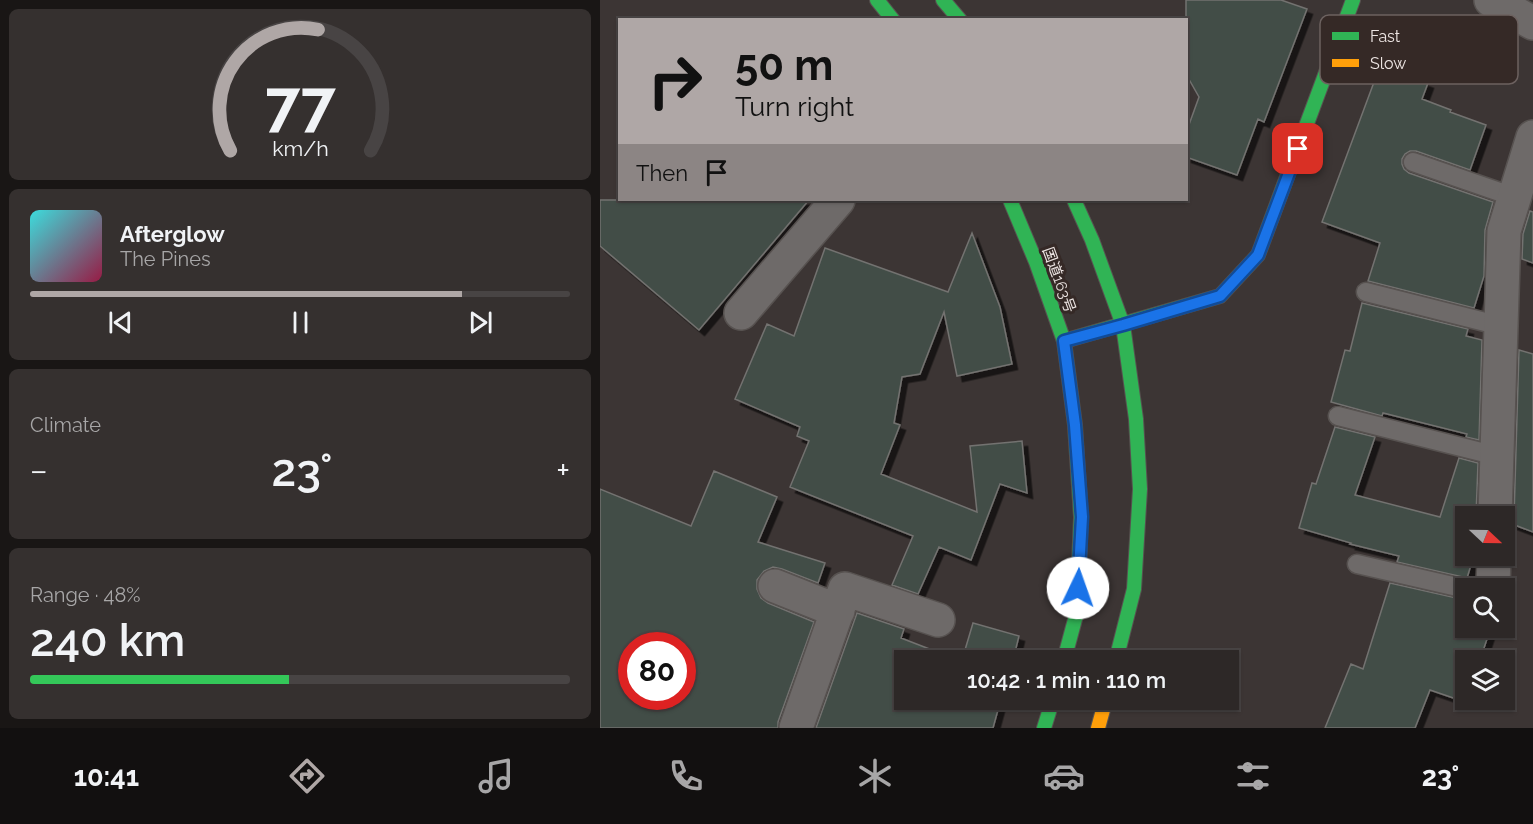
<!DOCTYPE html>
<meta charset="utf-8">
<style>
body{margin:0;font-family:Raleway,"Noto Sans JP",sans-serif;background:#35302f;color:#f1f3f6;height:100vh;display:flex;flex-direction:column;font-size:22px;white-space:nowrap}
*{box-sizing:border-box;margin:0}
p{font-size:20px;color:#a7a6a7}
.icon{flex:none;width:33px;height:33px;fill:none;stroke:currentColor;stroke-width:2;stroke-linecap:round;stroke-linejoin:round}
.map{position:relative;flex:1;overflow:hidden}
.details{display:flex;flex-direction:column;gap:9px;padding:9px;background:#191615;width:600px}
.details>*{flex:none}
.hud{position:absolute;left:18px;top:18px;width:570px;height:183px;border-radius:0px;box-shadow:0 2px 4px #0004,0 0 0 2px #484444;background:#afa7a6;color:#111;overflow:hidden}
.needle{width:39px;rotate:112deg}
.fabs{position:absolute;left:855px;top:506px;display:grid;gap:12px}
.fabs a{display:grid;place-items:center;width:60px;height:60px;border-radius:0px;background:#2d2827;box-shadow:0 2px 4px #0004,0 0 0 2px #484444;font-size:30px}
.speed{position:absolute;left:18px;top:632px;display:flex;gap:12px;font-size:30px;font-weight:700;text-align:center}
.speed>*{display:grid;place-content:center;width:78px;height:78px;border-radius:50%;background:#2d2827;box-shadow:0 2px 4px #0004,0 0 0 2px #484444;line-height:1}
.speed .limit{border:9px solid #d22;background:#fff;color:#111}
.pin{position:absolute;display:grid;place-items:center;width:51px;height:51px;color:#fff;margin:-26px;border-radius:12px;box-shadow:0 3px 9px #0006}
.me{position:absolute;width:66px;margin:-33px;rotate:3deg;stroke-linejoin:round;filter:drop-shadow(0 0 4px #0008)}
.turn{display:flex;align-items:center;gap:21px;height:126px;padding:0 18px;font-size:27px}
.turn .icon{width:78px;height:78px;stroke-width:2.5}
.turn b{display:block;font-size:42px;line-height:51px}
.then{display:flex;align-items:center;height:57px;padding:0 18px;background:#0003;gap:12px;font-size:22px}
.big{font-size:45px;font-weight:600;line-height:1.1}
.details .tile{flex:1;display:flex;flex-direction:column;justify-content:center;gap:9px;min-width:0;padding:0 21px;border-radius:9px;background:#35302f}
.details .dial{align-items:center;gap:0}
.dial svg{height:156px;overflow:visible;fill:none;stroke:#484444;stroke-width:7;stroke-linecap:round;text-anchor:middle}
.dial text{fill:#f1f3f6;stroke:none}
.song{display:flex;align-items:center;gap:18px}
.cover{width:72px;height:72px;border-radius:9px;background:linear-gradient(135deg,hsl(180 70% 55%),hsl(340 70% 35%))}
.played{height:6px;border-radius:3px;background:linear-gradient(90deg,#afa7a6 80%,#484444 80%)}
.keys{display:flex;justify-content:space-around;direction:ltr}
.heat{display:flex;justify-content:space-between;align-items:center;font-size:33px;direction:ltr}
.charge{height:9px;border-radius:4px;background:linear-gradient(90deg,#34c759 48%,#484444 0)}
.trip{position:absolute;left:294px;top:650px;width:345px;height:60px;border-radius:0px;background:#2d2827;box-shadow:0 2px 4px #0004,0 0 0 2px #484444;font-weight:600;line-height:60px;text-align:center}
.tabs{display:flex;height:96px;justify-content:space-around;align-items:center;background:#121010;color:#a7a6a7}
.tabs .icon{width:42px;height:42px}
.tabs .selected{color:#afa7a6}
.tabs b{font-size:27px;color:#f1f3f6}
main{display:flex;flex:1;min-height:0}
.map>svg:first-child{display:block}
</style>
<main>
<section class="details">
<div class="tile dial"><svg viewBox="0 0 100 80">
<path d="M14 69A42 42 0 1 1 86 69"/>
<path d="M14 69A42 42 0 0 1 59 7" stroke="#afa7a6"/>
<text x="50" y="56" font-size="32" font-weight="700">77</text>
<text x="50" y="72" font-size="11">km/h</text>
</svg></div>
<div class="tile">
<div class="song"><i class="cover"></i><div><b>Afterglow</b><p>The Pines</p></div></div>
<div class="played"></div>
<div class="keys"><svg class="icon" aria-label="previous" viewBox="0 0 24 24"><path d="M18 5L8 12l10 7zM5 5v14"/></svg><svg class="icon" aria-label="pause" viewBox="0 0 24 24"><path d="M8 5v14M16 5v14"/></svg><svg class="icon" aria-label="next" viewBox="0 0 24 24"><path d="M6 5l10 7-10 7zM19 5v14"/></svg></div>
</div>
<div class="tile"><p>Climate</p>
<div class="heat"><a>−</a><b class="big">23°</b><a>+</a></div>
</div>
<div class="tile"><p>Range · 48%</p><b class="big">240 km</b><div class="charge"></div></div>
</section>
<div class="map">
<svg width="933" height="728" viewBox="0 0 933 728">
<defs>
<filter id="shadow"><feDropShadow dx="5.5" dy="5.5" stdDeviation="0" flood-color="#0009"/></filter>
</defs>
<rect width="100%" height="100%" fill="#3c3534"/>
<path fill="#424d47" stroke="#737270" stroke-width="1.5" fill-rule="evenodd" filter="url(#shadow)" d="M586,0H681L707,9L664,122L658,119L637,175L586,157V133L599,97L586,74Z
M780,66L828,83L822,99L851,110L850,112L886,125L870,170L816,151H810L805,154L802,159V164L804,169L809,173L893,202L885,230L884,276L874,308L768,281L780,243L722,222Z
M0,200H209L99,330L0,246Z
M930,211L933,212V263L922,259L923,234Z
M372,233L400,307L412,364L357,376L344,312L320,374L302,377L294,423L300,425L281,474L377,512L370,446L422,441L427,493L400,484L371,560L339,547L318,594L292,585L313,536L190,487L209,441L197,436L200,427L135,399L167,324L194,336L225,248L348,292Z
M762,303L868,329L866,336L882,340L879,440L866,437L867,434L783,413L782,416L731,402L745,350L750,351Z
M919,350L933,354V532L912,524L914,517Z
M735,427L775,437L755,495L840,517L859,458L878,463L876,516H866V555H874L867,578L797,562L799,556L750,544L751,543L699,528L712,483L716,484Z
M114,471L177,497L158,542L225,563L218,583L182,569L173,567L164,571L157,580V589L161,598L168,603L214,622L178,722V728H0V489L91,526ZM32,645H82V696H32Z
M790,583L861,599L859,606L866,609V627H891L880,660H866V699L865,702L830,690L815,728H725L751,664L763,669Z
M257,613L304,629L301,638L358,660H304V699H401L393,728H216Z
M373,623L419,636L413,660H362Z"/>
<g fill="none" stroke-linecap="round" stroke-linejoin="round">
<g stroke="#575250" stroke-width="21">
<path id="lane" d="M813,162L914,197
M766,292L901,326
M738,416L897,456
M757,564L866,589"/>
</g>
<g stroke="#575250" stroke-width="36">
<path id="street" d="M891,0L933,23
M141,313L238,200
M895,516L904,231L933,137
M175,586L238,611
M893,588L894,555
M196,728L245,589L338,620"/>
</g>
<g stroke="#575250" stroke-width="16">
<path id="fast" d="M277,0L293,20
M343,0L360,20
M410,200L436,262L464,341L475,425L481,517L477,612L464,660
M474,200L492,240L523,325L536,419L540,489L534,589L516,660
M464,341L620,296L658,255L753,0
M444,728L453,699"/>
</g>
<g stroke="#575250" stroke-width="16">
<path id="slow" d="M498,728L506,699"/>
</g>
<use href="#lane" stroke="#6e6a69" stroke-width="18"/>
<use href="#street" stroke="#6e6a69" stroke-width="33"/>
<use href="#fast" stroke="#30b455" stroke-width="14"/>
<use href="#slow" stroke="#ff9f0a" stroke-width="14"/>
</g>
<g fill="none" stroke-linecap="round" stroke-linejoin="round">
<g stroke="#114b97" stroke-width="15">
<path id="route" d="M478,588L482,517L475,425L464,341L523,325L620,296L658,255L698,149"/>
</g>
<use href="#route" stroke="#1a73e8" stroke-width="10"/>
</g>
<g text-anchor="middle" stroke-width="6" stroke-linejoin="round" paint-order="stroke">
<g font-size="15" fill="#ede5e3" stroke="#352926">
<text transform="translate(459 280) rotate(70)" y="5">国道163号</text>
</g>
</g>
<rect x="720" y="15" width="198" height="69" rx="9" fill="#352926" stroke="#6c615f" stroke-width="1.5"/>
<rect x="732" y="32" width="27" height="8" fill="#30b455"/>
<rect x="732" y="59" width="27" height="8" fill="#ff9f0a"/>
<g font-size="16" fill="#ede5e3">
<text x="770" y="42">Fast</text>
<text x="770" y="69">Slow</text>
</g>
</svg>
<div class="fabs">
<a><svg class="needle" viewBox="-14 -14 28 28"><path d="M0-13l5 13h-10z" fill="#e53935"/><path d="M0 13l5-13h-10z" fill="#a7a6a7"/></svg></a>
<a><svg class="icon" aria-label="search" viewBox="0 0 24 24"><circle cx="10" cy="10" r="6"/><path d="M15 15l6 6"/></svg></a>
<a><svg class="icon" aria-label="layers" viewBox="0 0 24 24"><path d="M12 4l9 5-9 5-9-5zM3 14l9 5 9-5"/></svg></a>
</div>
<div class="speed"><div class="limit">80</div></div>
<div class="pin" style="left:698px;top:149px;background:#d93025"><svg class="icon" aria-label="arrive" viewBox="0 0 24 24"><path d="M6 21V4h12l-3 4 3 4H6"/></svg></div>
<svg class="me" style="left:478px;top:588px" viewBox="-20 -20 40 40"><circle r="19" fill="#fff"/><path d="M0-13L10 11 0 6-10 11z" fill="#1a73e8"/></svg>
<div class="trip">10:42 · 1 min · 110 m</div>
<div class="hud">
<div class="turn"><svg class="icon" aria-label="right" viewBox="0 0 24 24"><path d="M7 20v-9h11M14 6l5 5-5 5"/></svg><div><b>50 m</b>Turn right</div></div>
<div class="then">Then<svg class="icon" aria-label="arrive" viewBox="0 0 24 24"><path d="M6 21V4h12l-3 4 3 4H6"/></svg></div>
</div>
</div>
</main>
<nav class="tabs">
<b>10:41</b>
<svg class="icon selected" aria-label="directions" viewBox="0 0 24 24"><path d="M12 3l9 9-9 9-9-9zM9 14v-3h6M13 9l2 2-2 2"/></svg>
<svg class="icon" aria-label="music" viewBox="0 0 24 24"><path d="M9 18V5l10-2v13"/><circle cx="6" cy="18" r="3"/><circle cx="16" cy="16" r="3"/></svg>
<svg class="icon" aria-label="phone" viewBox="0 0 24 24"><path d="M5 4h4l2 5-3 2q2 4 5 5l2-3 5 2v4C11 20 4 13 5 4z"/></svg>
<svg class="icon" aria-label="climate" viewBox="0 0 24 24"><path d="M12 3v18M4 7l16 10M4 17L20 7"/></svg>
<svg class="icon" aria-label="car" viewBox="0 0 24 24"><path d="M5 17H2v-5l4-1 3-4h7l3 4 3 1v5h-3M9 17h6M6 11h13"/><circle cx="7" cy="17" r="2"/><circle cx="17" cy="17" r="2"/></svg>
<svg class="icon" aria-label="filters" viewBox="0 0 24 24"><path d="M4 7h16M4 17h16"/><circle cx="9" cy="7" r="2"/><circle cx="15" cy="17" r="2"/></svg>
<b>23°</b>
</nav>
